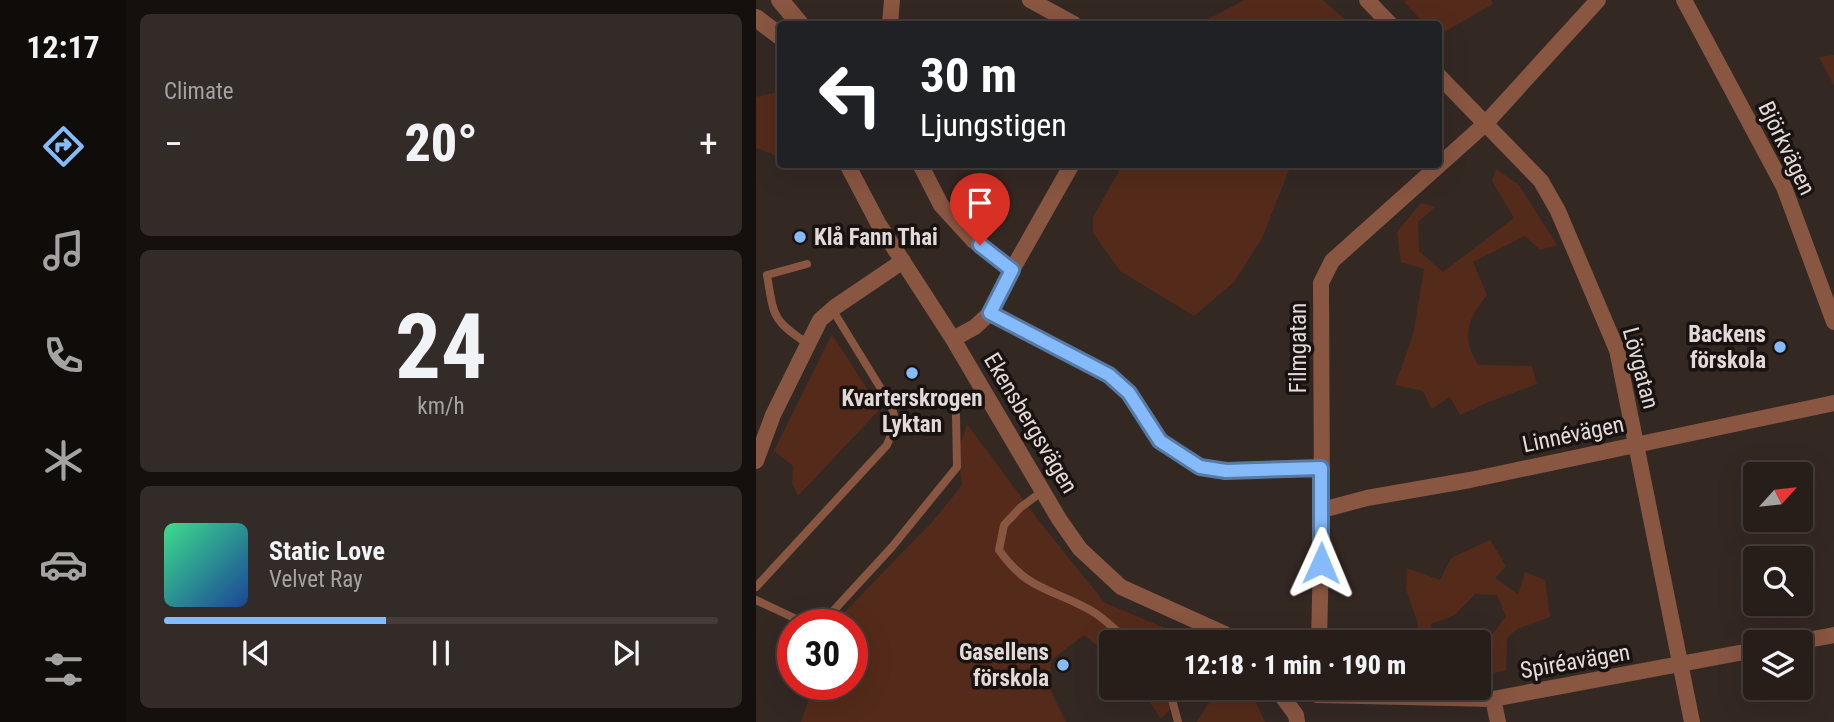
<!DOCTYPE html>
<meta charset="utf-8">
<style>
body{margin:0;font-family:"Roboto Condensed",sans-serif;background:#332b27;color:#f1f3f6;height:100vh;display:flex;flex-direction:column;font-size:26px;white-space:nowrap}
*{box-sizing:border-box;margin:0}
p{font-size:23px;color:#a4a2a2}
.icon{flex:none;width:38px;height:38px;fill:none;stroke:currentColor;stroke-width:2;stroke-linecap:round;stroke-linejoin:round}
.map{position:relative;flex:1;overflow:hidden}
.drawer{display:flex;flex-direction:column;gap:14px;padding:14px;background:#15100e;width:630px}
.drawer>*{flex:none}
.top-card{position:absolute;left:21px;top:21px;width:665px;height:147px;border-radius:7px;box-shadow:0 7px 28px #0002,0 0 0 2px #433c39;background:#202124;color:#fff;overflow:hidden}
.needle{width:46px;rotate:63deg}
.tools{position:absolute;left:987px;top:462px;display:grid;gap:14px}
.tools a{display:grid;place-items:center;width:70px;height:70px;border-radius:7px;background:#271e1a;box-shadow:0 7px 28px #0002,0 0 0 2px #433c39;font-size:35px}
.speed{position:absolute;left:21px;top:609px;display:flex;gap:14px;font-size:35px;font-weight:700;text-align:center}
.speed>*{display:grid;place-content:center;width:91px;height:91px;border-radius:50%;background:#271e1a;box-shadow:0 7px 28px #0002,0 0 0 2px #433c39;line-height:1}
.speed .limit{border:10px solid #d22;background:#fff;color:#111}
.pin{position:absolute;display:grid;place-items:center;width:60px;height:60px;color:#fff;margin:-72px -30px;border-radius:50% 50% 50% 0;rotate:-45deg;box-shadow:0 0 7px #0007}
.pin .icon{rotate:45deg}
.me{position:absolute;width:77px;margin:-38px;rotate:1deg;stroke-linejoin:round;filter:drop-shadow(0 0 5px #0008)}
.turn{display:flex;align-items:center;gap:24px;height:147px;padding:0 28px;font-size:32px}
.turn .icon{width:91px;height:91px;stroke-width:2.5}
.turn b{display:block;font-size:49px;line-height:60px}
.big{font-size:52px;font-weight:800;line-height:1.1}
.drawer .tile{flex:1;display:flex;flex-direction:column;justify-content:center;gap:10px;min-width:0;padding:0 24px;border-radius:10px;background:#332b27}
.drawer .dial{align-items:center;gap:0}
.dial b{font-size:91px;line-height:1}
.song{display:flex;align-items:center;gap:21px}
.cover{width:84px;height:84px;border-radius:10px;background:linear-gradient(135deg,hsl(150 70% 55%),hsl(220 70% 35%))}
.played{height:7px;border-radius:4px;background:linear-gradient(90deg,#85bbfb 40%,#433c39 40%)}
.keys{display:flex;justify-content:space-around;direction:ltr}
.heat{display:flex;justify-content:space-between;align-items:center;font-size:38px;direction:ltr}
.trip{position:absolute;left:343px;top:630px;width:392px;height:70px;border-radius:7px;background:#271e1a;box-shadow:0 7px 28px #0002,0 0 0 2px #433c39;font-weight:800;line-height:70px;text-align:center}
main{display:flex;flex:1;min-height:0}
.dock{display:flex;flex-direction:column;width:126px;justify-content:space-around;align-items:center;background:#100c0a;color:#a4a2a2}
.dock .icon{width:49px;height:49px}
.dock .on{color:#85bbfb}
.dock b{font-size:32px;color:#f1f3f6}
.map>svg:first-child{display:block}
</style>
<main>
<nav class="dock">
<b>12:17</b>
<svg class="icon on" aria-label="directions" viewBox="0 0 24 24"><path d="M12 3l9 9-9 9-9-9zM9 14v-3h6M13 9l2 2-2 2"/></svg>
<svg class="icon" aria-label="music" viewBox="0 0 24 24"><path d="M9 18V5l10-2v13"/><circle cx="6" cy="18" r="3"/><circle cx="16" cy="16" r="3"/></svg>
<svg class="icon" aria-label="phone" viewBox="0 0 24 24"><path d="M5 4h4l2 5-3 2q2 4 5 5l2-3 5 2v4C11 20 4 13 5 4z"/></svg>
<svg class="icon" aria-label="climate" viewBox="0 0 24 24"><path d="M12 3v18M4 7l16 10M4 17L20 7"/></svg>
<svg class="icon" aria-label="car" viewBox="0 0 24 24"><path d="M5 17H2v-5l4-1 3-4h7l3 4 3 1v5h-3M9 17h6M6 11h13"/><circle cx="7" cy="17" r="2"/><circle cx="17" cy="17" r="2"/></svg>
<svg class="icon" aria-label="filters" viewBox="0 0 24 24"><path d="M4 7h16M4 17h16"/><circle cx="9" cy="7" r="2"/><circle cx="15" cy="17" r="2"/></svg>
</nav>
<section class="drawer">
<div class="tile"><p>Climate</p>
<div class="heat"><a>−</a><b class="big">20°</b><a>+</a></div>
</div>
<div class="tile dial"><b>24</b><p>km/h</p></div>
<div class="tile">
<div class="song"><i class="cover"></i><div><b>Static Love</b><p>Velvet Ray</p></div></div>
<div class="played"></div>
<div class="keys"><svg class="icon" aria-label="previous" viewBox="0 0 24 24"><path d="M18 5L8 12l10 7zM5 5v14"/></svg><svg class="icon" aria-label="pause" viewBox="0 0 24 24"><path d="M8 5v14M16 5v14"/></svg><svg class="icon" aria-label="next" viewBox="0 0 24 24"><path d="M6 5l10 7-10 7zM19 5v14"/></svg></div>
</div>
</section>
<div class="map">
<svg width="1078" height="722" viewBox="0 0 1078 722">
<rect width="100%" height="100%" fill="#342823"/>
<path fill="#542b1a" d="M489,0H567L594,24H442Z
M650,0H735L737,4L683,35L682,24H669L648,2Z
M1078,55V86L1063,57Z
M17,93L24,95V157L0,148V97Z
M353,165H535L506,238L478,282L438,316L364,271L337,233V217L363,171Z
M740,169L763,185L801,245L784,250L769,236L717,262L731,295C711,320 705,336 722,365L776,366L781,384L730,403L704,415L694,397L676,409L667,391L639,385L657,335L668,269L645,262L641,232L665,203L679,207L662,222L663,251L687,272L758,218L736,181Z
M76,334L124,409L42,496L36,483L37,466L18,451Z
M211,424L287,526L349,603L433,638L438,642H355V657L328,635L295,660L294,689L310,722H45L58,684H96V625H76L177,521L206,485L202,452Z
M734,540L750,566L739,578L762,594L769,572L789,580L794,617L761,629L751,638L750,671L735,673L732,640L750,616L741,595L719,594L699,615L675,624L678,642H660L662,624L650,589L651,568L684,580L695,558Z
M384,688H488L497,696L509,722H441L454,701L431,692L405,719Z"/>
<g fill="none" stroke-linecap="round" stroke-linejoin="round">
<path stroke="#885641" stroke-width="8" d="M51,264L11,275C18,317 16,320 52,344
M287,491L265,507L248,525L243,550C272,591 295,588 334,610C349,618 361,632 373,642
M0,587L131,445L140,422L135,405L76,309
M0,600L51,624L67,622L136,547L201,467L200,415
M413,688L422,722"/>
<path stroke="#885641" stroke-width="16" d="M274,0L318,24
M611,0L634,24
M928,0L1028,187L1078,322
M134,24L136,0
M682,75L785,181L802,211L861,350L936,722
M91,164L122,223L197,339L303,519L324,549L365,587L469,634L477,642
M164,164L185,205L218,241L256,270
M234,313L353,375L373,393L404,441L444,467L470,471L565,468
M197,339L219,327L234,313L256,270L316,164
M0,461L17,415L64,320L79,307L147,261
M566,510L611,498L714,480L1078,403
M563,642L566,510L565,283L576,261L729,124L842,0
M1040,642L1078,635
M520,688L540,715L541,722
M562,688L561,695L737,699L999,650
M737,699L742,722"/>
<path stroke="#885641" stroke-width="18" d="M24,0L44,24
M0,18L24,36"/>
</g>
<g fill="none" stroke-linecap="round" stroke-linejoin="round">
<g stroke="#567aa3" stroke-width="18">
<path id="route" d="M224,245L256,270L234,313L353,375L373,393L404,441L444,467L470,471L565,468V563"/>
</g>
<use href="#route" stroke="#85bbfb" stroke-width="12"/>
</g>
<g fill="#85bbfb" stroke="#181210" stroke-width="2.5">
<circle cx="44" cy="237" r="7"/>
<circle cx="1024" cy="347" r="7"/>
<circle cx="156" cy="373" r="7"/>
<circle cx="307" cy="665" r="7"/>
</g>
<g text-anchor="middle" stroke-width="7" stroke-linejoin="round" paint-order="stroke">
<g font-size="23" fill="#e3dad7" stroke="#181210">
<text transform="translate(1031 148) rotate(64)" y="8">Björkvägen</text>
<text transform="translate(542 348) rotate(-90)" y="8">Filmgatan</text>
<text transform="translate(885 368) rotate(75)" y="8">Lövgatan</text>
<text transform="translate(275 423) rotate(59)" y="8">Ekensbergsvägen</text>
<text transform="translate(817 434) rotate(-12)" y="8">Linnévägen</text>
<text transform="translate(819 661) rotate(-10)" y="8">Spiréavägen</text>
</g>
<g font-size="23" font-weight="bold" fill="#e3dad7" stroke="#181210" text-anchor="end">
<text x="58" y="245" text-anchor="start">Klå Fann Thai</text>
<text x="1010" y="342">Backens<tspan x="1010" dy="26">förskola</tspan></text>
<text x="156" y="406" text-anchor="middle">Kvarterskrogen<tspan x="156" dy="26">Lyktan</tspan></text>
<text x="293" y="660">Gasellens<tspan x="293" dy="26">förskola</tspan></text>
</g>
</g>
</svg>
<div class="tools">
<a><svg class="needle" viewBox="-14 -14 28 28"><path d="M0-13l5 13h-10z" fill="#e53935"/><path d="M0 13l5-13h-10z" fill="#a4a2a2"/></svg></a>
<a><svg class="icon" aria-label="search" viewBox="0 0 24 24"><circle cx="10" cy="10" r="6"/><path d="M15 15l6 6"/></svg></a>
<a><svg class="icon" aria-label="layers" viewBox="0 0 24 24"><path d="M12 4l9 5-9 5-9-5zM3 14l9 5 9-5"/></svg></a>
</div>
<div class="speed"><div class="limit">30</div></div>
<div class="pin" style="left:224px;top:245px;background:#d93025"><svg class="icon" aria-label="arrive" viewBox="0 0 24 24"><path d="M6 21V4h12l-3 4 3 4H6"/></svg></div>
<svg class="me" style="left:565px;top:563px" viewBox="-20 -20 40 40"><path d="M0-17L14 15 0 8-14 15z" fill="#85bbfb" stroke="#fff" stroke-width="4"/></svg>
<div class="trip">12:18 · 1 min · 190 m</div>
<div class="top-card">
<div class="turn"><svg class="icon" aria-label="left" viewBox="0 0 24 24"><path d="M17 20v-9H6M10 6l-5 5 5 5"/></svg><div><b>30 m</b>Ljungstigen</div></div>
</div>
</div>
</main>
